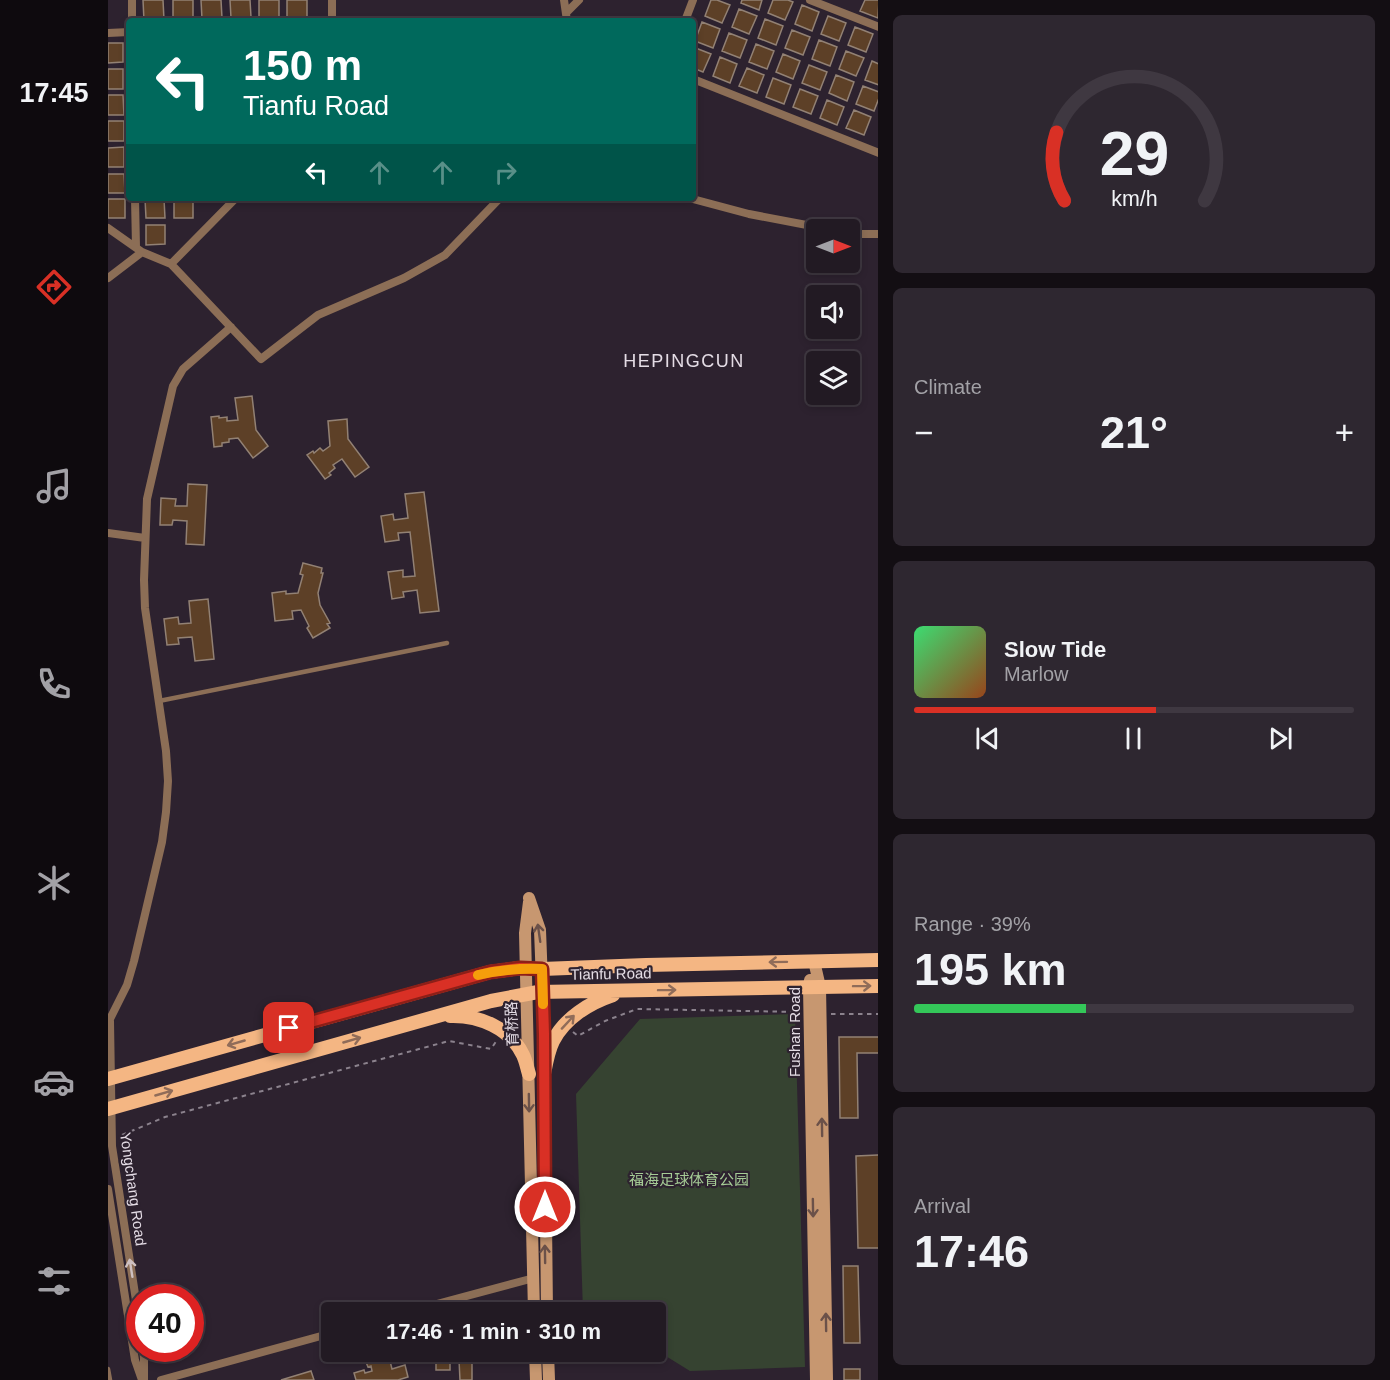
<!DOCTYPE html>
<meta charset="utf-8">
<style>
body{margin:0;font-family:Arial,"Noto Sans SC",sans-serif;background:#2e2730;color:#f1f3f6;height:100vh;display:flex;flex-direction:column;font-size:22px;white-space:nowrap}
*{box-sizing:border-box;margin:0}
p{font-size:20px;color:#a2a1a6}
.icon{flex:none;width:33px;height:33px;fill:none;stroke:currentColor;stroke-width:2;stroke-linecap:round;stroke-linejoin:round}
.map{position:relative;flex:1;overflow:hidden}
.sheet{display:flex;flex-direction:column;gap:15px;padding:15px;background:#130e13;width:512px}
.sheet>*{flex:none}
.top-card{position:absolute;left:18px;top:18px;width:570px;height:183px;border-radius:6px;box-shadow:0 3px 9px #0003,0 0 0 2px #3f3841;background:#00695c;color:#fff;overflow:hidden}
.needle{width:39px;rotate:90deg}
.fabs{position:absolute;left:698px;top:219px;display:grid;gap:12px}
.fabs a{display:grid;place-items:center;width:54px;height:54px;border-radius:6px;background:#221a23;box-shadow:0 3px 9px #0003,0 0 0 2px #3f3841;font-size:30px}
.speed{position:absolute;left:18px;top:1284px;display:flex;gap:12px;font-size:30px;font-weight:700;text-align:center}
.speed>*{display:grid;place-content:center;width:78px;height:78px;border-radius:50%;background:#221a23;box-shadow:0 3px 9px #0003,0 0 0 2px #3f3841;line-height:1}
.speed .limit{border:9px solid #d22;background:#fff;color:#111}
.pin{position:absolute;display:grid;place-items:center;width:51px;height:51px;color:#fff;margin:-26px;border-radius:12px;box-shadow:0 3px 9px #0006}
.me{position:absolute;width:66px;margin:-33px;rotate:0deg;stroke-linejoin:round;filter:drop-shadow(0 0 4px #0008)}
.turn{display:flex;align-items:center;gap:21px;height:126px;padding:0 18px;font-size:27px}
.turn .icon{width:78px;height:78px;stroke-width:2.5}
.turn b{display:block;font-size:42px;line-height:51px}
.lanes{display:flex;align-items:center;height:57px;padding:0 18px;background:#0003;justify-content:center;gap:30px;direction:ltr}
.lanes .off{opacity:.35}
.big{font-size:45px;font-weight:700;line-height:1.1}
.sheet .widget{flex:1;display:flex;flex-direction:column;justify-content:center;gap:9px;min-width:0;padding:0 21px;border-radius:9px;background:#2e2730}
.sheet .dial{align-items:center;gap:0}
.dial svg{height:156px;overflow:visible;fill:none;stroke:#3f3841;stroke-width:7;stroke-linecap:round;text-anchor:middle}
.dial text{fill:#f1f3f6;stroke:none}
.song{display:flex;align-items:center;gap:18px}
.cover{width:72px;height:72px;border-radius:9px;background:linear-gradient(135deg,hsl(140 70% 55%),hsl(20 70% 35%))}
.played{height:6px;border-radius:3px;background:linear-gradient(90deg,#d93025 55%,#3f3841 55%)}
.keys{display:flex;justify-content:space-around;direction:ltr}
.heat{display:flex;justify-content:space-between;align-items:center;font-size:33px;direction:ltr}
.charge{height:9px;border-radius:4px;background:linear-gradient(90deg,#34c759 39%,#3f3841 0)}
.trip{position:absolute;left:213px;top:1302px;width:345px;height:60px;border-radius:6px;background:#221a23;box-shadow:0 3px 9px #0003,0 0 0 2px #3f3841;font-weight:700;line-height:60px;text-align:center}
main{display:flex;flex:1;min-height:0}
.tab-bar{display:flex;flex-direction:column;width:108px;justify-content:space-around;align-items:center;background:#0e0a0e;color:#a2a1a6}
.tab-bar .icon{width:42px;height:42px}
.tab-bar .on{color:#d93025}
.tab-bar b{font-size:27px;color:#f1f3f6}
.map>svg:first-child{display:block}
</style>
<main>
<nav class="tab-bar">
<b>17:45</b>
<svg class="icon on" aria-label="directions" viewBox="0 0 24 24"><path d="M12 3l9 9-9 9-9-9zM9 14v-3h6M13 9l2 2-2 2"/></svg>
<svg class="icon" aria-label="music" viewBox="0 0 24 24"><path d="M9 18V5l10-2v13"/><circle cx="6" cy="18" r="3"/><circle cx="16" cy="16" r="3"/></svg>
<svg class="icon" aria-label="phone" viewBox="0 0 24 24"><path d="M5 4h4l2 5-3 2q2 4 5 5l2-3 5 2v4C11 20 4 13 5 4z"/></svg>
<svg class="icon" aria-label="climate" viewBox="0 0 24 24"><path d="M12 3v18M4 7l16 10M4 17L20 7"/></svg>
<svg class="icon" aria-label="car" viewBox="0 0 24 24"><path d="M5 17H2v-5l4-1 3-4h7l3 4 3 1v5h-3M9 17h6M6 11h13"/><circle cx="7" cy="17" r="2"/><circle cx="17" cy="17" r="2"/></svg>
<svg class="icon" aria-label="filters" viewBox="0 0 24 24"><path d="M4 7h16M4 17h16"/><circle cx="9" cy="7" r="2"/><circle cx="15" cy="17" r="2"/></svg>
</nav>
<div class="map">
<svg width="771" height="1380" viewBox="0 0 771 1380">
<rect width="100%" height="100%" fill="#2d222f"/>
<path fill="#364331" d="M687,1014L697,1367L582,1371L548,1350V1312H475L468,1094L532,1019Z"/>
<path fill="#5d4027" stroke="#928174" stroke-width="1.5" d="M35,0H55L56,20L36,21Z
M65,0H85V18L65,19Z
M93,0H113L114,18L94,19Z
M122,0H142L143,17L123,18Z
M151,0H171V17L151,18Z
M179,0H199V17L179,18Z
M603,0H609L622,5L614,23L597,16Z
M634,0H654L651,10L633,3Z
M665,0H680L685,2L677,20L660,13Z
M757,0H771L770,18L752,11Z
M694,5L711,12L704,31L687,24Z
M631,9L649,16L641,34L624,27Z
M720,16L738,23L731,41L713,34Z
M657,19L675,26L668,45L650,38Z
M594,22L612,29L605,48L587,41Z
M747,27L765,34L758,52L740,45Z
M684,30L702,37L695,55L677,48Z
M621,33L639,40L632,58L614,51Z
M711,40L729,47L722,66L704,59Z
M0,43H15V62L0,63Z
M648,44L666,51L659,69L641,62Z
M585,47L603,54L595,72L585,68Z
M738,51L756,58L748,76L731,69Z
M675,54L692,61L685,79L668,72Z
M612,57L629,64L622,83L605,76Z
M764,61L771,64V85L757,80Z
M701,65L719,72L712,90L694,83Z
M639,68L656,75L649,93L631,86Z
M0,69H15V89H0Z
M728,75L746,82L739,101L721,93Z
M665,78L683,85L676,104L658,97Z
M755,86L771,92V98L766,111L748,104Z
M692,89L710,96L703,114L685,107Z
M0,95H15L16,115H0Z
M719,100L736,107L729,125L712,118Z
M746,110L763,117L756,135L738,128Z
M0,121H16V141H0Z
M16,147V167H0V148Z
M0,174H16L17,193H0Z
M66,198H85V218H66Z
M0,199H17V218H0Z
M37,199H56L57,218H38Z
M38,225H57V244L38,245Z
M144,396L148,430L160,446L145,458L130,438L121,439V442L114,443V446L106,447L103,417L111,416V418L119,417V421L130,420L127,398Z
M239,419L240,439L261,467L247,477L234,459L225,465L227,468L221,473L223,475L217,479L199,455L205,451L206,453L212,448L215,451L222,446L220,421Z
M80,484L99,485L96,545L78,544L79,521L65,520L64,525H52L53,498L68,499L67,506H79Z
M316,492L331,611L312,613L309,590L295,592L296,597L284,599L280,572L295,570V577L307,576L302,532L290,533L291,540L277,542L273,516L285,514L286,520L300,518L297,494Z
M195,563L214,568L213,573H215L210,593L212,605L222,623L219,624L222,628L205,638L199,628L201,626L193,610L184,611L185,619L167,621L164,593L178,591V594L190,593L195,575L192,574Z
M100,599L106,659L87,661L84,637L70,638L71,644L59,645L56,619L70,617L71,624L83,623L81,601Z
M731,1037H771V1053H749L750,1118H732Z
M771,1155V1248H750L748,1156Z
M735,1266H750L752,1343H736Z
M276,1352H279L280,1356L283,1355L285,1360L282,1361L284,1369L297,1365L300,1377L290,1380H248L246,1373L256,1370L257,1373L264,1371L263,1366L260,1367L258,1362L262,1361L260,1356Z
M328,1352H358V1357H364V1380H352L351,1360H342V1370H328Z
M736,1369H752V1380H736Z
M203,1371L206,1380H173Z"/>
<g fill="none" stroke-linecap="round" stroke-linejoin="round">
<path stroke="#8b828d" stroke-width="2" stroke-dasharray="4.5 4.5" stroke-linecap="butt" d="M723,1014H771
M465,1032L470,1036L497,1021L529,1009L691,1012
M14,1135L57,1117L341,1041L383,1049L389,1040"/>
<path stroke="#8c6e56" stroke-width="4.5" d="M51,701L339,643
M0,1369L2,1380"/>
<path stroke="#8c6e56" stroke-width="8" d="M24,0V21
M456,0L459,21
M702,0L771,27
M458,13L471,0
M224,21V0
M577,21L585,0
M0,33L21,32
M585,79L771,153
M27,198L28,247
M581,198L641,214L725,230
M0,228L34,252L0,278
M741,232L750,234H771
M34,252L63,264L153,359L210,315L296,278L337,255L392,198
M63,264L128,198
M0,533L37,538
M2,1021L4,1146L32,1326
M0,1023L19,985L26,961L54,842L58,812L60,781L58,751L37,608L36,580L39,499L65,386L75,369L123,327
M0,1189L27,1360L34,1380
M299,1312L426,1278
M35,1348L36,1359V1380
M53,1380L224,1333"/>
<path stroke="#c79770" stroke-width="12" d="M421,898L432,930L436,1034L439,1312
M421,902L417,933L426,1312
M706,961L712,987L719,1380
M702,980L701,987L708,1380
M427,1352L428,1380
M440,1352L441,1380"/>
<path stroke="#f4b683" stroke-width="14" d="M342,1016C371,1015 402,1028 415,1055C418,1061 419,1068 421,1074
M436,1074C438,1063 440,1051 445,1041C457,1018 481,1003 505,995
M0,1079L382,972L412,968L434,969L538,965L771,960
M0,1109L383,1001L430,992L771,986"/>
</g>
<defs><path id="oneway-shaft" d="M-6 0H5M1.5-3L5.5 0L1.5 3" fill="none" stroke-width="1.6" stroke-linecap="round" stroke-linejoin="round" transform="scale(1.5)"/></defs>
<g stroke="#6b5149">
<use href="#oneway-shaft" transform="translate(431 933) rotate(-98)"/>
<use href="#oneway-shaft" transform="translate(421 1103) rotate(89)"/>
<use href="#oneway-shaft" transform="translate(714 1127) rotate(-91)"/>
<use href="#oneway-shaft" transform="translate(705 1208) rotate(89)"/>
<use href="#oneway-shaft" transform="translate(437 1254) rotate(-91)"/>
<use href="#oneway-shaft" transform="translate(718 1322) rotate(-91)"/>
</g>
<g stroke="#906c59">
<use href="#oneway-shaft" transform="translate(670 962) rotate(179)"/>
<use href="#oneway-shaft" transform="translate(754 986) rotate(-1)"/>
<use href="#oneway-shaft" transform="translate(559 990) rotate(-1)"/>
<use href="#oneway-shaft" transform="translate(460 1022) rotate(-47)"/>
<use href="#oneway-shaft" transform="translate(244 1040) rotate(-16)"/>
<use href="#oneway-shaft" transform="translate(128 1043) rotate(164)"/>
<use href="#oneway-shaft" transform="translate(56 1093) rotate(-16)"/>
</g>
<use stroke="#cec0c1" href="#oneway-shaft" transform="translate(23 1268) rotate(-99)"/>
<g fill="none" stroke-linecap="round" stroke-linejoin="round">
<g stroke="#8d1f18" stroke-width="15">
<path id="route" d="M181,1028L382,972L412,968L434,969L436,1034L437,1207"/>
</g>
<use href="#route" stroke="#d93025" stroke-width="10"/>
<path stroke="#f59e0b" stroke-width="10" d="M370,975C391,970 412,968 434,969L435,1004"/>
</g>
<g text-anchor="middle" stroke-width="4.5" stroke-linejoin="round" paint-order="stroke">
<g font-size="15" fill="#e4dce5" stroke="#2d222f">
<text transform="translate(503 974) rotate(-1)" y="5">Tianfu Road</text>
<text transform="translate(404 1024) rotate(-92)" y="5">育桥路</text>
<text transform="translate(687 1032) rotate(-90)" y="5">Fushan Road</text>
<text transform="translate(25 1189) rotate(82)" y="5">Yongchang Road</text>
</g>
<g font-size="15" fill="#a5cb95" stroke="#2d222f">
<text x="581" y="1185">福海足球体育公园</text>
</g>
<g font-size="18" letter-spacing="1.5" fill="#e4dce5" stroke="#2d222f">
<text x="576" y="367">HEPINGCUN</text>
</g>
</g>
</svg>
<div class="fabs">
<a><svg class="needle" viewBox="-14 -14 28 28"><path d="M0-13l5 13h-10z" fill="#e53935"/><path d="M0 13l5-13h-10z" fill="#a2a1a6"/></svg></a>
<a><svg class="icon" aria-label="sound" viewBox="0 0 24 24"><path d="M4 9h4l5-4v14l-5-4H4zM17 9q2 3 0 6"/></svg></a>
<a><svg class="icon" aria-label="layers" viewBox="0 0 24 24"><path d="M12 4l9 5-9 5-9-5zM3 14l9 5 9-5"/></svg></a>
</div>
<div class="speed"><div class="limit">40</div></div>
<div class="pin" style="left:181px;top:1028px;background:#d93025"><svg class="icon" aria-label="arrive" viewBox="0 0 24 24"><path d="M6 21V4h12l-3 4 3 4H6"/></svg></div>
<svg class="me" style="left:437px;top:1207px" viewBox="-20 -20 40 40"><circle r="17" fill="#d93025" stroke="#fff" stroke-width="3"/><path d="M0-11L8 9 0 5-8 9z" fill="#fff"/></svg>
<div class="trip">17:46 · 1 min · 310 m</div>
<div class="top-card">
<div class="turn"><svg class="icon" aria-label="left" viewBox="0 0 24 24"><path d="M17 20v-9H6M10 6l-5 5 5 5"/></svg><div><b>150 m</b>Tianfu Road</div></div>
<div class="lanes"><svg class="icon" aria-label="left" viewBox="0 0 24 24"><path d="M17 20v-9H6M10 6l-5 5 5 5"/></svg><svg class="icon off" aria-label="ahead" viewBox="0 0 24 24"><path d="M12 20V5M6 11l6-6 6 6"/></svg><svg class="icon off" aria-label="ahead" viewBox="0 0 24 24"><path d="M12 20V5M6 11l6-6 6 6"/></svg><svg class="icon off" aria-label="right" viewBox="0 0 24 24"><path d="M7 20v-9h11M14 6l5 5-5 5"/></svg></div>
</div>
</div>
<section class="sheet">
<div class="widget dial"><svg viewBox="0 0 100 80">
<path d="M14 69A42 42 0 1 1 86 69"/>
<path d="M14 69A42 42 0 0 1 10 34" stroke="#d93025"/>
<text x="50" y="56" font-size="32" font-weight="700">29</text>
<text x="50" y="72" font-size="11">km/h</text>
</svg></div>
<div class="widget"><p>Climate</p>
<div class="heat"><a>−</a><b class="big">21°</b><a>+</a></div>
</div>
<div class="widget">
<div class="song"><i class="cover"></i><div><b>Slow Tide</b><p>Marlow</p></div></div>
<div class="played"></div>
<div class="keys"><svg class="icon" aria-label="previous" viewBox="0 0 24 24"><path d="M18 5L8 12l10 7zM5 5v14"/></svg><svg class="icon" aria-label="pause" viewBox="0 0 24 24"><path d="M8 5v14M16 5v14"/></svg><svg class="icon" aria-label="next" viewBox="0 0 24 24"><path d="M6 5l10 7-10 7zM19 5v14"/></svg></div>
</div>
<div class="widget"><p>Range · 39%</p><b class="big">195 km</b><div class="charge"></div></div>
<div class="widget"><p>Arrival</p><b class="big">17:46</b></div>
</section>
</main>
